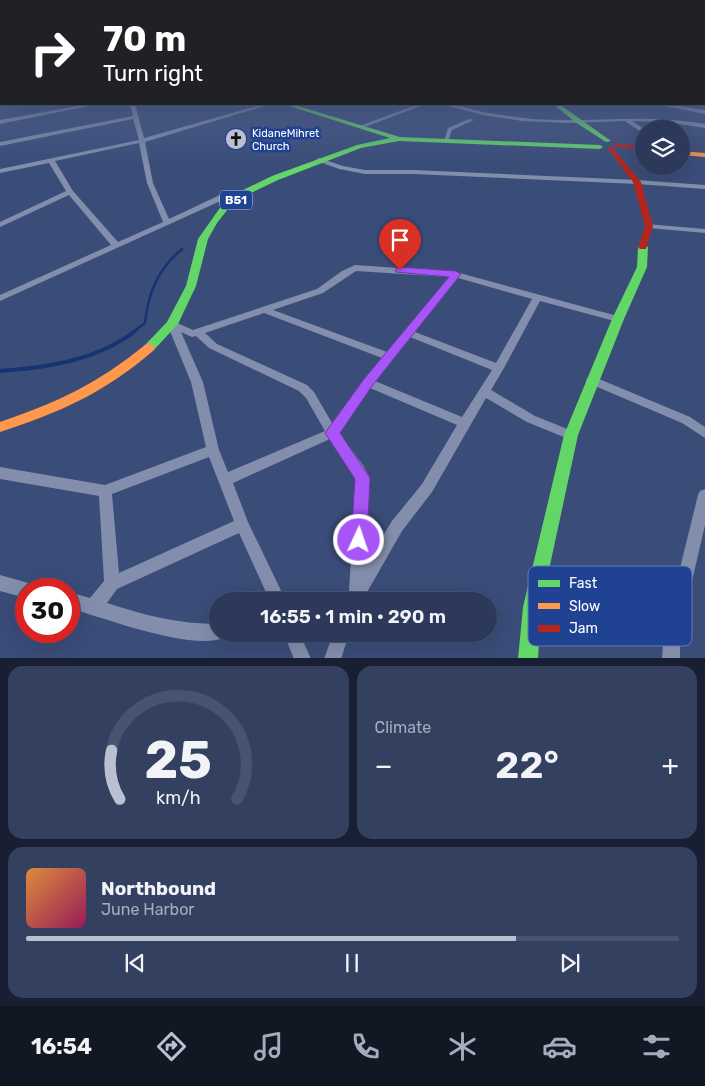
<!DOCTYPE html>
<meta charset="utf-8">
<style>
body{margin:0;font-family:Rubik,sans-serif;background:#344060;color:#f1f3f6;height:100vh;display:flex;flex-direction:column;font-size:19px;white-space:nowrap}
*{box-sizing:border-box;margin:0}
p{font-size:16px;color:#a6acbb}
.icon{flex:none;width:28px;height:28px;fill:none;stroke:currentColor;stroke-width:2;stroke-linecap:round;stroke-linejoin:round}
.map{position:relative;height:658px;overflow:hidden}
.drawer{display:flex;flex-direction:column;gap:8px;padding:8px;background:#181f32;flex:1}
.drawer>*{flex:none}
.hud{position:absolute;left:0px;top:0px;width:705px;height:105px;box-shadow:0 5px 20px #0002,0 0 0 1px #485370;background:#202124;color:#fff;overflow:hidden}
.fabs{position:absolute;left:635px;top:120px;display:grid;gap:10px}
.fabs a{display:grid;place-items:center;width:55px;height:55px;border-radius:50%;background:#2c395a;box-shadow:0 5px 20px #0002,0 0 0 1px #485370;font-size:25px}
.speed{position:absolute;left:15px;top:578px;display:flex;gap:10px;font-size:25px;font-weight:700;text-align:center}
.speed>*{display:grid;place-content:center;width:65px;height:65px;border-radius:50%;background:#2c395a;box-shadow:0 5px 20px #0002,0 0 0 1px #485370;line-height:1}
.speed .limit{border:8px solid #d22;background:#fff;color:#111}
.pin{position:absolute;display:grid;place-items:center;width:42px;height:42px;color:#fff;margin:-51px -21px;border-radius:50% 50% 50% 0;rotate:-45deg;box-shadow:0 0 5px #0007}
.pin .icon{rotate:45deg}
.me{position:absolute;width:55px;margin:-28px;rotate:3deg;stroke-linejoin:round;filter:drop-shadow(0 0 4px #0008)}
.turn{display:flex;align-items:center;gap:18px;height:105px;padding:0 20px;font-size:22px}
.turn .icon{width:65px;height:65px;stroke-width:2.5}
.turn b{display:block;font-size:35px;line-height:42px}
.big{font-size:38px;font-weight:600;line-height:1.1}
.drawer .card{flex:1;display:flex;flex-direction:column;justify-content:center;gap:8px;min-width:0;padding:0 18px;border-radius:15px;background:#344060}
.drawer .dial{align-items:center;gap:0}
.dial svg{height:130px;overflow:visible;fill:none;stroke:#485370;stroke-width:7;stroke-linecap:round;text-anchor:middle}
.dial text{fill:#f1f3f6;stroke:none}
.song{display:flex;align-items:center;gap:15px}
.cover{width:60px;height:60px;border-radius:8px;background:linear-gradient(135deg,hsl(30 70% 55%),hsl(330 70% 35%))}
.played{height:5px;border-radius:2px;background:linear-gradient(90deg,#bac0d0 75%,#485370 75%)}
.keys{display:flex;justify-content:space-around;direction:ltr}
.heat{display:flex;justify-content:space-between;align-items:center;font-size:28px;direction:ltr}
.drawer .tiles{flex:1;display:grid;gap:8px;grid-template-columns:1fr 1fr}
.card:last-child{grid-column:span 2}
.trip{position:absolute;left:209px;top:592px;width:288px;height:50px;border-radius:25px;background:#2c395a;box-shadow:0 5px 20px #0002,0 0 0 1px #485370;font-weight:600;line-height:50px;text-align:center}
.dock{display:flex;height:80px;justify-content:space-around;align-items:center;background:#121724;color:#a6acbb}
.dock .icon{width:35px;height:35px}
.dock .selected{color:#bac0d0}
.dock b{font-size:22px;color:#f1f3f6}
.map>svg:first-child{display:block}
</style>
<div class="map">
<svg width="705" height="659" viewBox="0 0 705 659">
<rect width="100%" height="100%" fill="#3a4c78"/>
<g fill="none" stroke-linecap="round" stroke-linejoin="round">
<path stroke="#183372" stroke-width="2.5" d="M133,332L145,323C148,293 158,269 182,249"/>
<path stroke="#183372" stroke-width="4" d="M0,371C46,368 98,360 135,331"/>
<path fill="#828eab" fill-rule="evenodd" d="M0,81H1V83H0Z
M89,104H99L0,124V120Z
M130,104H135L144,138L264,104H271L145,142L153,183L169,219L220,195L245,190L249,192L225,199L0,301V295L111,245L69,195L0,227V222L66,191L49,163L0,173V169L139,140L133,119L0,146V142L133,116ZM139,143L147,183L163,222L118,242L73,191L55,161Z
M419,104H426L362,128L357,127Z
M441,104C455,103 469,109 483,112C499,115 516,117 532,119C591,123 645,113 705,124V128L666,122L632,121L644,129V134L625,121L568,123L522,121L483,115Z
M654,104H665L705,110V114Z
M469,119L474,120L452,130L448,141H444L448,128Z
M319,158L343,166L365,170H413L637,180L705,185V189L637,184L413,174H365L339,169L317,161V159Z
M646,224L705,229V233L649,228L645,226Z
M355,265L456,272L621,317L623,319L621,321L618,322L540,301L504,368L491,390L535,416L575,432L577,435L575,438L571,440L527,422L486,398L432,492L402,531L362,601H346L349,591L356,478L330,439L233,483L248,522L286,601H270L239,533L117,589L107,603C143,615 179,624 218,624V634H226L224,638C191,651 104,618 69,608V592L90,598L104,581L99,496L0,479V467L105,485L206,447L191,382L167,324L169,322H175L193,330L317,289L342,271ZM356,271L449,277L387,352L273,310L323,293ZM458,278L532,299L496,363L415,332ZM264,313L382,358L364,379L332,423L314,392L307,385L217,344L205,333ZM181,332L192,337L196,336L209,348L299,391L306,398L325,431L228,472L219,450L203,382ZM410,337L492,370L462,417L375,381ZM370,388L457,425L422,484L392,521L366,563L370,478L363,465L339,433ZM209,457L234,521L119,573L112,494Z
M592,376L690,417L705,427V438L682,423L588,383L586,380L588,377Z
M705,489V525L680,633V659H662L664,633L698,495L700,491Z
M0,575L32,584L33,589H26V598L0,591Z
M284,634H300L311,659H294Z
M333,634H349L341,659H324Z"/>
<path fill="#63d668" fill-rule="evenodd" d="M0,99H1V103H0Z
M283,104H291L400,137L600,145L603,147L600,149L399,141L361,148L278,180L251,193L228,209L217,223L208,239L196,286L178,324L153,351H145L143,348L145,345L167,322L186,286L198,239L222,205L245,189L272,176L357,145L390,138Z
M553,104H559L611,141L606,142L575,122Z
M643,244L648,247L647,267L624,319L578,435L541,607L538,659H518L523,607L564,435L612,319L637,267L638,247Z"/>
<path fill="#ff974d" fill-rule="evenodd" d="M681,151L705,153V157L681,155Z
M149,344L153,345L155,348L153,351C104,393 61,412 0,432V422C58,402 97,384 145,345Z"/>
<path fill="#b3261e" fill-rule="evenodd" d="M615,143L644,147V151L613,146V144Z
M608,147H612L641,182L653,226L646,249H640L638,247L645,226L633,182L608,149Z"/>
</g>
<linearGradient id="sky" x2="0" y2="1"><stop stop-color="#202a42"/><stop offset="0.45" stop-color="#4f618b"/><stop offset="1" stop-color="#4f618b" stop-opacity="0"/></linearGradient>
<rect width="705" height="167" fill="url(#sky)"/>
<path fill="#a855f7" stroke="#6d37a1" d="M400,267L456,271L461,274L372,386L340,433L370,478L367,540L365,546L359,548L353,546L351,540L355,479L325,433L364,379L449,277L396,272L395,270Z"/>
<defs>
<g id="church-disc" transform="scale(1.125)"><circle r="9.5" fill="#bac0d0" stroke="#1f4293"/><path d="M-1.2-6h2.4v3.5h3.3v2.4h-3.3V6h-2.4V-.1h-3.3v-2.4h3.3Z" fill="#111"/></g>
</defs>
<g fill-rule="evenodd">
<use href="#church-disc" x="236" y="139"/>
</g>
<g text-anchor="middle" stroke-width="5" stroke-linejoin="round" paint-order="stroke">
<g font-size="11" fill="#fff" stroke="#1f4293" text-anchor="start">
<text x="252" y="137">KidaneMihret<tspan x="252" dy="13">Church</tspan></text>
</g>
<rect fill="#1f4293" stroke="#bcc6df" stroke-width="1" x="220" y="190.5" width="32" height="19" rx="4"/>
<g font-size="12" font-weight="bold" fill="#fff">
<text x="236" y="204">B51</text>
</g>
</g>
<rect x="528" y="566" width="164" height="80" rx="8" fill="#1f4293" stroke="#627bb3" stroke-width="1"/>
<rect x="538" y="580" width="22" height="7" fill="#63d668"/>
<rect x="538" y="603" width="22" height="6" fill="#ff974d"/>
<rect x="538" y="625" width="22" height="7" fill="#b3261e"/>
<g font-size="14" fill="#fff">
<text x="569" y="588">Fast</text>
<text x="569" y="611">Slow</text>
<text x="569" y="633">Jam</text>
</g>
</svg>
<div class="fabs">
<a><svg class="icon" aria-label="layers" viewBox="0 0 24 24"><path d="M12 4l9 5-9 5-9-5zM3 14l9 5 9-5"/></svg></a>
</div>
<div class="speed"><div class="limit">30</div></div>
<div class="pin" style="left:400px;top:270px;background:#d93025"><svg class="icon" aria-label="arrive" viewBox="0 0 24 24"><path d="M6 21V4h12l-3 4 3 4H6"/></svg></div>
<svg class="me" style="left:359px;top:540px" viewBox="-20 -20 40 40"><circle r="17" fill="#a855f7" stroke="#fff" stroke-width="3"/><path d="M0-11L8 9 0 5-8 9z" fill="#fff"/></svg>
<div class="trip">16:55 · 1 min · 290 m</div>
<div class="hud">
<div class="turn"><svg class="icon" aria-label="right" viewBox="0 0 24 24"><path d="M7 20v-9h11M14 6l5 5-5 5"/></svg><div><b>70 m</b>Turn right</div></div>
</div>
</div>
<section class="drawer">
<div class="tiles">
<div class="card dial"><svg viewBox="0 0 100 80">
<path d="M14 69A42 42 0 1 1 86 69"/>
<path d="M14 69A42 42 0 0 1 9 39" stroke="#bac0d0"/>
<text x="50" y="56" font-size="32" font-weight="700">25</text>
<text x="50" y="72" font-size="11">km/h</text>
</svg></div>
<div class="card"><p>Climate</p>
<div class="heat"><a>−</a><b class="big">22°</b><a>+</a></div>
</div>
<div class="card">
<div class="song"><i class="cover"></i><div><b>Northbound</b><p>June Harbor</p></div></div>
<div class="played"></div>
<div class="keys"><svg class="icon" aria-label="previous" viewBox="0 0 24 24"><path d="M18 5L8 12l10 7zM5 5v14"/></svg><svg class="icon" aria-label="pause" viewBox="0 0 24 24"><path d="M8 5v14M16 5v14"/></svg><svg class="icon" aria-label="next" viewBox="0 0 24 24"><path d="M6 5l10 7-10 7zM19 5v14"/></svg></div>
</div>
</div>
</section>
<nav class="dock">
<b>16:54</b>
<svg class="icon selected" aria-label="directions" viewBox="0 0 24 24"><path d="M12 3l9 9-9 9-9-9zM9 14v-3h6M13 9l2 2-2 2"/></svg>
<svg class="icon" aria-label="music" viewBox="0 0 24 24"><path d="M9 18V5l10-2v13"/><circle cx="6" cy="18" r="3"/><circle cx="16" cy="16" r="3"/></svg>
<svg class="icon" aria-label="phone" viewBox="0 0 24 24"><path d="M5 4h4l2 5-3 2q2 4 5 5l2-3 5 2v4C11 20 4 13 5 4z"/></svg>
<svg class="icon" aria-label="climate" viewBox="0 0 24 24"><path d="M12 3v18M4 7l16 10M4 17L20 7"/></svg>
<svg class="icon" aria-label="car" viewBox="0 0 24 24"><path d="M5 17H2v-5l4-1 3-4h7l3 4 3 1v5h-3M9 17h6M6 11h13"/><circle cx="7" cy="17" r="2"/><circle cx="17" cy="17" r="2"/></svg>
<svg class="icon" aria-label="filters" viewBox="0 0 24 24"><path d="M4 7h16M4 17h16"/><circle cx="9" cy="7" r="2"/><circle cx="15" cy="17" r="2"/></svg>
</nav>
